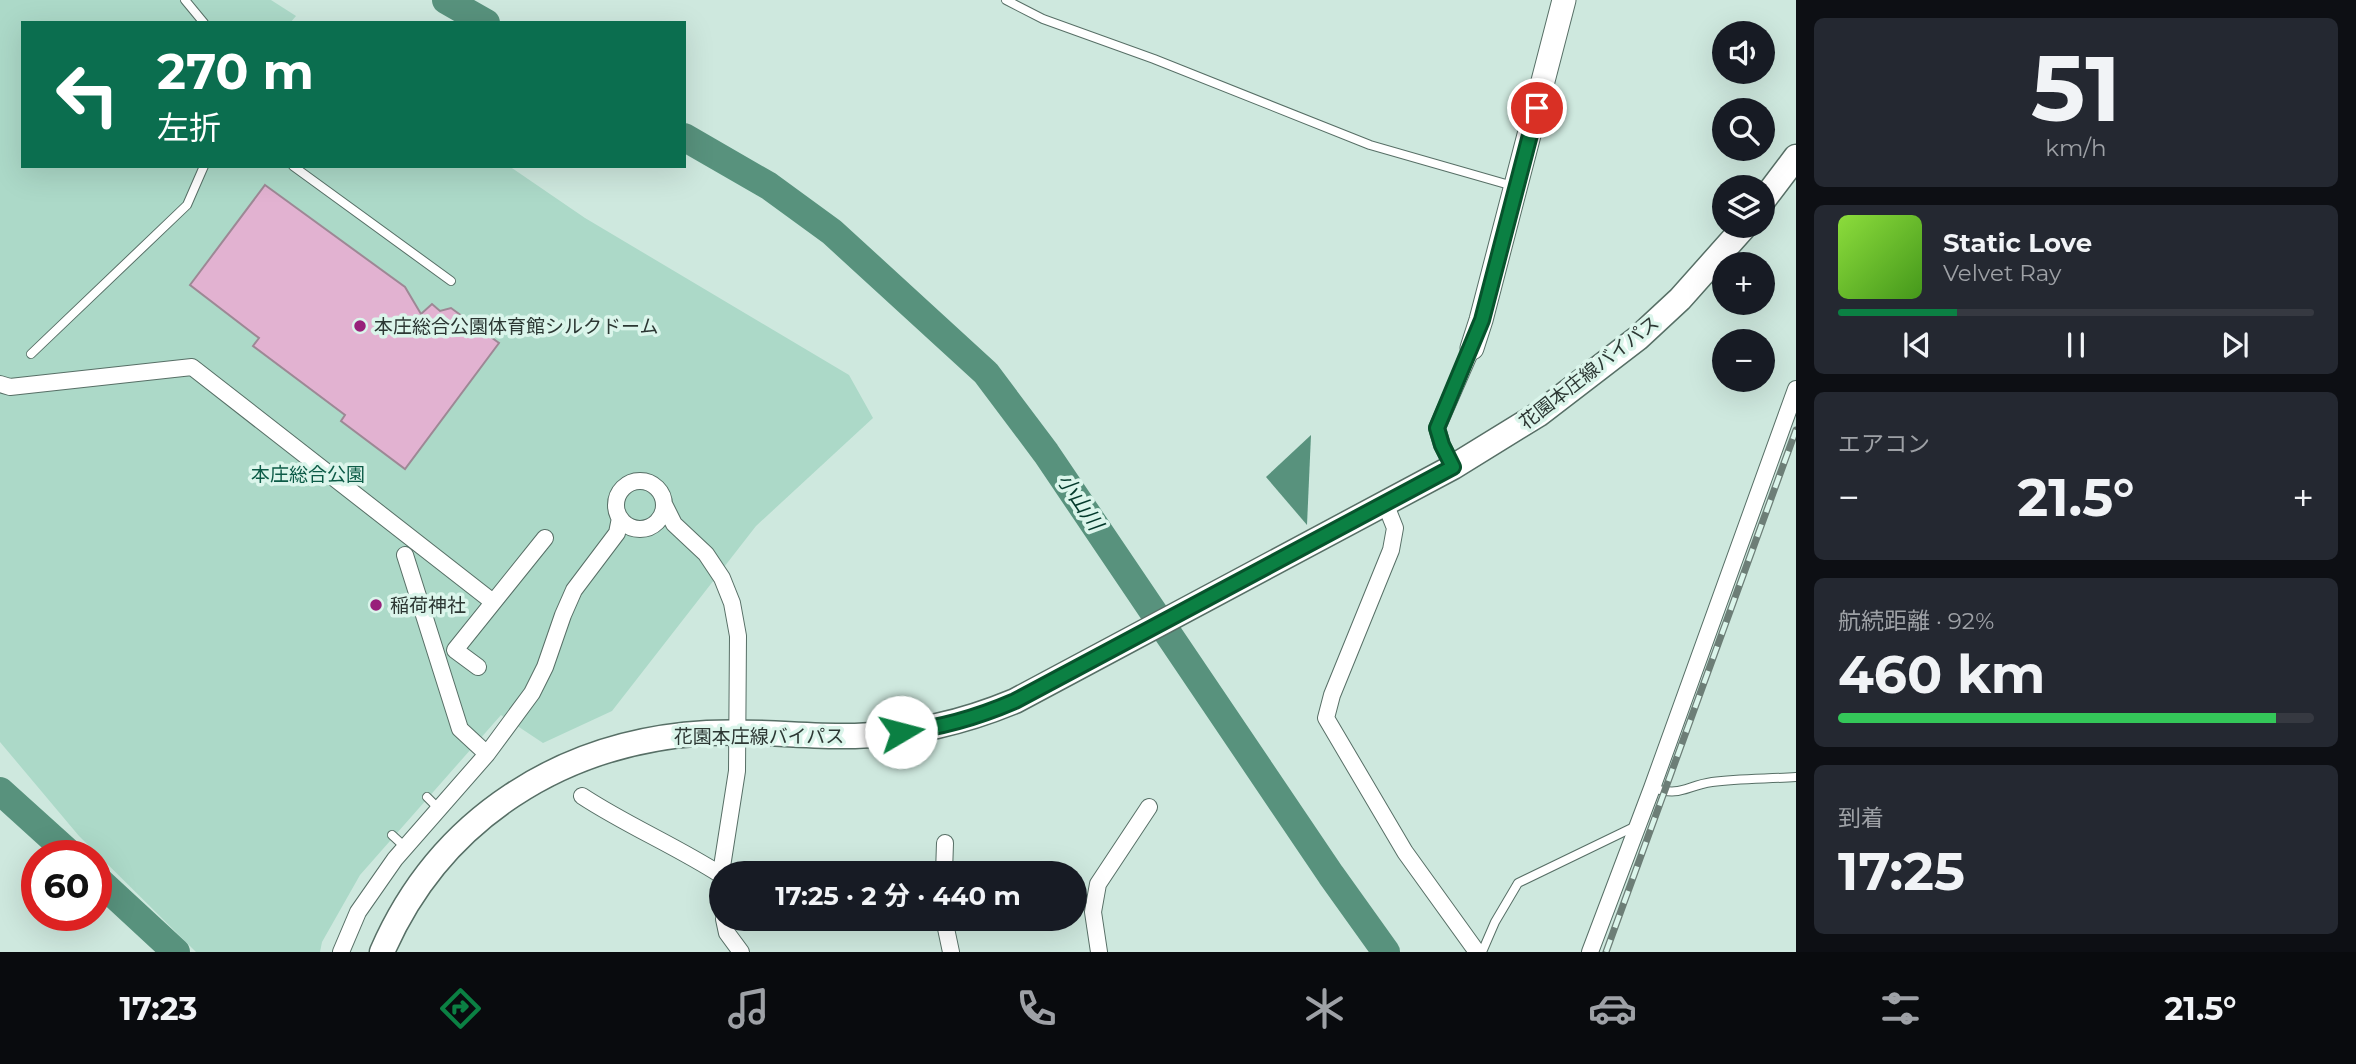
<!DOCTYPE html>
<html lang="ja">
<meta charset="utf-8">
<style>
body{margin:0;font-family:Montserrat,"Noto Sans JP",sans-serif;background:#242831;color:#f1f3f6;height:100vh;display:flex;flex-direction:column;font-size:26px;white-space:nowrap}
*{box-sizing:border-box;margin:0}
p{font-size:23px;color:#9ea1a6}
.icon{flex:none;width:38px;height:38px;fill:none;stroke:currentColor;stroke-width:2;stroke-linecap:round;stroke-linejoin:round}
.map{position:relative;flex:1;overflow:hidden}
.sheet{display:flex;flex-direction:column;gap:18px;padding:18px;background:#0d0f14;width:560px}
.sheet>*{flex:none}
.banner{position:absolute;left:21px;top:21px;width:665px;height:147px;border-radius:0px;box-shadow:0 7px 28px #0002;background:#0b6e4f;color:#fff;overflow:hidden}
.controls{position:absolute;left:1712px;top:21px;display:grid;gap:14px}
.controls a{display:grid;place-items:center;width:63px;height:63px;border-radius:50%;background:#171b24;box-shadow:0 7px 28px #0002;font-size:35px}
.speed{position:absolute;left:21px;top:840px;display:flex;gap:14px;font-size:35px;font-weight:700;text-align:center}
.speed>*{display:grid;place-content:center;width:91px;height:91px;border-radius:50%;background:#171b24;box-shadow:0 7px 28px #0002;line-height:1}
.speed .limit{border:10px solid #d22;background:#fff;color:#111}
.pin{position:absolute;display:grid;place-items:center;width:60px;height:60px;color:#fff;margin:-30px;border:4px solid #fff;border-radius:50%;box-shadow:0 2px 7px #0007}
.me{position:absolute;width:77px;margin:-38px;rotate:82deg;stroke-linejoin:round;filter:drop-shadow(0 0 5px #0008)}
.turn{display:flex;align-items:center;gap:24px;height:147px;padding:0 21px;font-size:32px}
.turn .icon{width:91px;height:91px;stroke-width:2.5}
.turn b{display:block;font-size:49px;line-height:60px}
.big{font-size:52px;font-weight:700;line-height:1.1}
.sheet .tile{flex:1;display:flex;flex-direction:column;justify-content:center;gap:10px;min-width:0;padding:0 24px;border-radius:10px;background:#242831}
.sheet .dial{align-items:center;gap:0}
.dial b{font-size:91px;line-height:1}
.song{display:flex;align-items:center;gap:21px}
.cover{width:84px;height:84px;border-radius:10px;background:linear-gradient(135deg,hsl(90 70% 55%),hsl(100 70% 35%))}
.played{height:7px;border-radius:4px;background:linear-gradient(90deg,#0b8043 25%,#363941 25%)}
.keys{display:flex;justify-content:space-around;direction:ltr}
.heat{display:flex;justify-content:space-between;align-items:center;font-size:38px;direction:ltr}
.charge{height:10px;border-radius:5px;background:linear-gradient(90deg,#34c759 92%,#363941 0)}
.trip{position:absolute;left:709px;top:861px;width:378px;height:70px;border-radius:35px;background:#171b24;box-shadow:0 7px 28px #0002;font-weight:700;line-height:70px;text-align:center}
.dock{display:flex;height:112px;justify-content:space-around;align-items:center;background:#090b0e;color:#9ea1a6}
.dock .icon{width:49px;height:49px}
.dock .on{color:#0b8043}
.dock b{font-size:32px;color:#f1f3f6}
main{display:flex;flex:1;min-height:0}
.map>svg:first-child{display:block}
</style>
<main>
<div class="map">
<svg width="1796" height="952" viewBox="0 0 1796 952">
<rect width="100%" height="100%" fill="#cee8de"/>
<path fill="#acd9c8" d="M0,0H271L296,16L290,23H23V166H509L585,218L849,375L873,418L756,526L612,711L543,743L501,715L360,875L322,942L320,952H196L79,836L0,742Z"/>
<path fill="#58927d" d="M1311,435L1307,525L1266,477Z"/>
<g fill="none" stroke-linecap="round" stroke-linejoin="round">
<path stroke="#58927d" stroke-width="28" d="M446,0L486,23
M684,137L769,186L832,232L986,373L1046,453L1331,875L1386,952
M0,791L72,856
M96,878L176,952"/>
</g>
<path fill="#e2b2d1" stroke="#9d8895" stroke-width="2" d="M265,185L405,287L421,314L432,304L440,311L451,308L499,343L405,469L341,421L345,415L253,346L259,338L190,285Z"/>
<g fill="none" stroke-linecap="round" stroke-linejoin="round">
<g stroke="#576f66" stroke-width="10">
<path id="lane" d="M185,0L204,23
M1006,0L1043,19L1154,59L1370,145L1513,186
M293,166L451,281
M31,354L187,205L204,166
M1652,788C1682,797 1685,786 1712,782C1739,778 1768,779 1796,777
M427,797L438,808
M392,835L405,847
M1482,952L1495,922L1518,883L1638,825"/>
</g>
<g stroke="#576f66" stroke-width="18">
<path id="street" d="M0,384L10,387L192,367L493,602
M1453,467L1442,445L1437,428L1472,348
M616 505a24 24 0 1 1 48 0a24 24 0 1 1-48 0Z
M1385,503L1395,528L1391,550L1332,695L1326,718L1405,852L1477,952
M664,504L674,524L706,554L722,578L732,603L738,636L737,771L721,873
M405,555L460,729L487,754
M478,667L455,650L545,538
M582,796C626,825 676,846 721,875
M944,873L945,843
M721,896V904
M724,919L727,933L741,952
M944,919L951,952
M341,952L358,912L395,859L487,754L532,693L545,667L563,615L574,590L617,533L620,518
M1099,952L1093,912L1098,884L1149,807
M1590,952L1652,788L1796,389"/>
</g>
<g stroke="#576f66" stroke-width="25">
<path id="secondary" d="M1472,348L1481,320L1564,0"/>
</g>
<g stroke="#576f66" stroke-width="27">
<path id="primary" d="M1762,202L1796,157
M382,952C440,818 563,741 707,733C756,730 806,737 855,736C913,734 962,723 1015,701L1453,467L1539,414L1638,338L1680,299L1745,226"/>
</g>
<use href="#lane" stroke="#fff" stroke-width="8"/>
<use href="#street" stroke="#fff" stroke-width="16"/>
<use href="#secondary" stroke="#fff" stroke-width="23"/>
<use href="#primary" stroke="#fff" stroke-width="24"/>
<g stroke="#6d7e77" stroke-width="7">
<path id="rail" d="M1606,952L1796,430"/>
</g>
<use href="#rail" stroke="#dbf5eb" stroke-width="4.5" stroke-dasharray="13" stroke-linecap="butt"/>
</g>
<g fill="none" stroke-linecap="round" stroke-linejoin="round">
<g stroke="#07532c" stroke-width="18">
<path id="route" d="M901,732C941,728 978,717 1015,701L1453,467L1442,445L1437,428L1482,320L1537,108"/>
</g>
<use href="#route" stroke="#0b8043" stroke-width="12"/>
</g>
<g fill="#98207a" stroke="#dbf5eb" stroke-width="2.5">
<circle cx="360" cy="326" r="7"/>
<circle cx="376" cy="605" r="7"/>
</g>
<g text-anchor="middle" stroke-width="7" stroke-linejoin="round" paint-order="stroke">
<g font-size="19" fill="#2c3733" stroke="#dbf5eb" text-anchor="start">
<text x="374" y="333">本庄総合公園体育館シルクドーム</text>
<text x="390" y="612">稲荷神社</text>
</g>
<g font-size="19" fill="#2c3733" stroke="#dbf5eb">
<text transform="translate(1589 372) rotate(-38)" y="7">花園本庄線バイパス</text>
<text x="759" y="743">花園本庄線バイパス</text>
</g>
<g font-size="19" fill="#0d5b47" stroke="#dbf5eb">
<text x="308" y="481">本庄総合公園</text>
</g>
<g font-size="21" font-style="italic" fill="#03392b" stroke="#dbf5eb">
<text transform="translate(1080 502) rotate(56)" y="7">小山川</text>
</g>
</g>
</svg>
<div class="controls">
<a><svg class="icon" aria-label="sound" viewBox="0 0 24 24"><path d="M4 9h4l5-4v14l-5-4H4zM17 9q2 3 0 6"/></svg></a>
<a><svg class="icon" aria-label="search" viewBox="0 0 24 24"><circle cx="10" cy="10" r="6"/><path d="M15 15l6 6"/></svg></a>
<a><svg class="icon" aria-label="layers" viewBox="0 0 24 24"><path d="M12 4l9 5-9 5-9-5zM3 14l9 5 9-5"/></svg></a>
<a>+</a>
<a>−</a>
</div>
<div class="speed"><div class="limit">60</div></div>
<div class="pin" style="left:1537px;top:108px;background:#d93025"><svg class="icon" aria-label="arrive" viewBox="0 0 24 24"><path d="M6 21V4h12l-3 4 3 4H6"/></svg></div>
<svg class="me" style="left:901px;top:732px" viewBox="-20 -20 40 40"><circle r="19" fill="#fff"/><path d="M0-13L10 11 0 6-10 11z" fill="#0b8043"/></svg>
<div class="trip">17:25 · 2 分 · 440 m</div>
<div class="banner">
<div class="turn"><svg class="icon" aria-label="left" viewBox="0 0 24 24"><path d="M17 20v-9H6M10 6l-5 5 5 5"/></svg><div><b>270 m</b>左折</div></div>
</div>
</div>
<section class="sheet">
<div class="tile dial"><b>51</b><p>km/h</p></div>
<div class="tile">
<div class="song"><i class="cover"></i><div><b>Static Love</b><p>Velvet Ray</p></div></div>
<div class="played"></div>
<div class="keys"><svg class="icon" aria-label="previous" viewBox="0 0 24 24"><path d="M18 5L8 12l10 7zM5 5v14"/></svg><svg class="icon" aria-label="pause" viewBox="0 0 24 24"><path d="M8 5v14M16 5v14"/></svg><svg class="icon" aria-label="next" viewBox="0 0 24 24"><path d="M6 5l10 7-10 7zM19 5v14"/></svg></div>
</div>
<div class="tile"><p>エアコン</p>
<div class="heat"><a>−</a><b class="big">21.5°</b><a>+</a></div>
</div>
<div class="tile"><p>航続距離 · 92%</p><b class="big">460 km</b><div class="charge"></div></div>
<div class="tile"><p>到着</p><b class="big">17:25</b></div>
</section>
</main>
<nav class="dock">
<b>17:23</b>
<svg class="icon on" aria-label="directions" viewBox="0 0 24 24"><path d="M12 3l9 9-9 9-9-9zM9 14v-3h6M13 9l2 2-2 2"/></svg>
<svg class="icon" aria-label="music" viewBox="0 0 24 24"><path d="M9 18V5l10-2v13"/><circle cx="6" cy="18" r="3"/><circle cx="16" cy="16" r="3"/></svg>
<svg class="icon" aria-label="phone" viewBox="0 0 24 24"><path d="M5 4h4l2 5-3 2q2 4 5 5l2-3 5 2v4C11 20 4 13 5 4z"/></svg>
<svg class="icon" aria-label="climate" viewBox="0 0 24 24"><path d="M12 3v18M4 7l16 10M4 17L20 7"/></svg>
<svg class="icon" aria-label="car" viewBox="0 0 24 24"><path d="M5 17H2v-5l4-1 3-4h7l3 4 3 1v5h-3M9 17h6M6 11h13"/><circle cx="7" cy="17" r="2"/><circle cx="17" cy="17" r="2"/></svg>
<svg class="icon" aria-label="filters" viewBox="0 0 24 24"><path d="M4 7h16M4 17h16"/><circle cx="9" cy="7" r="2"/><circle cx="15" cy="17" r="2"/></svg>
<b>21.5°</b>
</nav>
